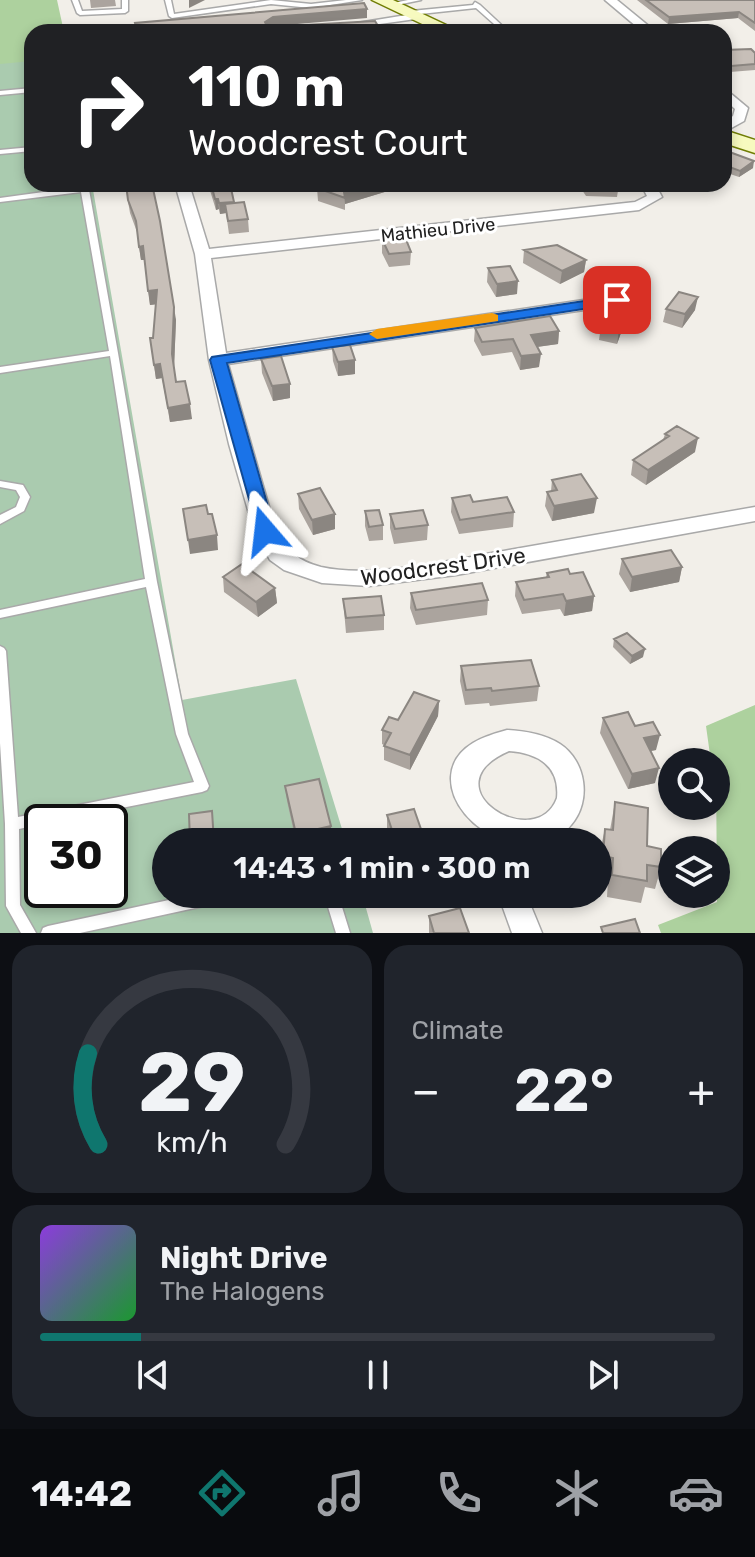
<!DOCTYPE html>
<meta charset="utf-8">
<style>
body{margin:0;font-family:Rubik,sans-serif;background:#20242c;color:#f1f3f6;height:100vh;display:flex;flex-direction:column;font-size:30px;white-space:nowrap}
*{box-sizing:border-box;margin:0}
p{font-size:26px;color:#9ea1a6}
.icon{flex:none;width:44px;height:44px;fill:none;stroke:currentColor;stroke-width:2;stroke-linecap:round;stroke-linejoin:round}
.map{position:relative;height:933px;overflow:hidden}
.side{display:flex;flex-direction:column;gap:12px;padding:12px;background:#0d0f14;flex:1}
.side>*{flex:none}
.guide{position:absolute;left:24px;top:24px;width:708px;height:168px;border-radius:24px;box-shadow:0 4px 12px #0003;background:#202124;color:#fff;overflow:hidden}
.tools{position:absolute;left:658px;top:748px;display:grid;gap:16px}
.tools a{display:grid;place-items:center;width:72px;height:72px;border-radius:50%;background:#171b24;box-shadow:0 4px 12px #0003;font-size:40px}
.speed{position:absolute;left:24px;top:804px;display:flex;gap:16px;font-size:40px;font-weight:700;text-align:center}
.speed>*{display:grid;place-content:center;width:104px;height:104px;border-radius:50%;background:#171b24;box-shadow:0 4px 12px #0003;line-height:1}
.speed .limit{border:4px solid #111;border-radius:12px;background:#fff;color:#111}
.pin{position:absolute;display:grid;place-items:center;width:68px;height:68px;color:#fff;margin:-34px;border-radius:16px;box-shadow:0 4px 12px #0006}
.me{position:absolute;width:88px;margin:-44px;rotate:343deg;stroke-linejoin:round;filter:drop-shadow(0 0 6px #0008)}
.turn{display:flex;align-items:center;gap:28px;height:168px;padding:0 32px;font-size:36px}
.turn .icon{width:104px;height:104px;stroke-width:2.5}
.turn b{display:block;font-size:56px;line-height:68px}
.big{font-size:60px;font-weight:600;line-height:1.1}
.side .card{flex:1;display:flex;flex-direction:column;justify-content:center;gap:12px;min-width:0;padding:0 28px;border-radius:24px;background:#20242c}
.side .dial{align-items:center;gap:0}
.dial svg{height:208px;overflow:visible;fill:none;stroke:#363941;stroke-width:7;stroke-linecap:round;text-anchor:middle}
.dial text{fill:#f1f3f6;stroke:none}
.song{display:flex;align-items:center;gap:24px}
.cover{width:96px;height:96px;border-radius:12px;background:linear-gradient(135deg,hsl(270 70% 55%),hsl(130 70% 35%))}
.played{height:8px;border-radius:4px;background:linear-gradient(90deg,#0f766e 15%,#363941 15%)}
.keys{display:flex;justify-content:space-around;direction:ltr}
.heat{display:flex;justify-content:space-between;align-items:center;font-size:44px;direction:ltr}
.side .tiles{flex:1;display:grid;gap:12px;grid-template-columns:1fr 1fr}
.card:last-child{grid-column:span 2}
.trip{position:absolute;left:152px;top:828px;width:460px;height:80px;border-radius:40px;background:#171b24;box-shadow:0 4px 12px #0003;font-weight:600;line-height:80px;text-align:center}
.tab-bar{display:flex;height:128px;justify-content:space-around;align-items:center;background:#090b0e;color:#9ea1a6}
.tab-bar .icon{width:56px;height:56px}
.tab-bar .selected{color:#0f766e}
.tab-bar b{font-size:36px;color:#f1f3f6}
.map>svg:first-child{display:block}
</style>
<div class="map">
<svg width="755" height="933" viewBox="0 0 755 933">
<rect width="100%" height="100%" fill="#f2efe9"/>
<path fill="#add19e" d="M0,0H57L64,32H32V68L0,86Z
M755,705V933H661L658,925L717,902L716,762H711L706,726Z"/>
<path fill="#aacbaf" fill-rule="evenodd" d="M32,61V184H92L182,700L296,679L346,842H166V894H362L373,933H0V64ZM42,822H110V890H42Z"/>
<g fill="none" stroke-linecap="round" stroke-linejoin="round">
<g stroke="#a9a9a9" stroke-width="3">
<path id="lane" d="M72,0H78L82,11L122,9V0H128V11L125,13L80,15L77,13Z
M165,0H171L174,14L271,0L311,4L346,0H362L311,8L271,4L172,18L169,16Z
M408,0H421L392,6L389,4Z
M475,2L480,5L509,32H503L476,8L411,15L408,13L411,11L473,5Z
M32,88V92L0,95V91Z
M32,147V151L0,154V150Z
M80,184H88L118,353L157,582L188,734L209,786L207,790L202,792L51,822H42V824L19,829L20,905L36,933H21L6,906L5,824L0,743V646L4,648L6,651L18,817L194,782L176,734L146,587L0,618V610L145,579L110,356L0,373V367L109,351L81,192L0,202V198L80,187Z
M0,481L23,485L30,497L24,511L0,524V515L16,507L20,497L16,490L0,487Z
M197,894H234L232,899L227,901L80,933H41L43,928L48,926Z
M324,894H338L350,933H336Z"/>
</g>
<g stroke="#a9a9a9" stroke-width="3">
<path id="street" d="M605,0H617L656,32H643Z
M419,13L423,14V18L351,28L345,25Z
M724,88L748,108L744,121L724,132V122L733,116L735,109L724,99Z
M175,184H189L209,249L635,202L647,196L641,184H655L662,197L639,210L211,258L226,353L617,295L625,300L617,305L228,364L276,531C287,551 298,561 321,567C373,579 456,559 509,550C591,536 673,521 755,507V521L456,575L369,586L322,583L284,570L270,560L254,531L229,444L209,360L195,254Z
M507,730C525,731 544,734 560,744C586,761 592,801 571,825C566,832 558,834 551,837C485,865 414,779 473,743C483,737 496,733 507,730ZM509,751C538,753 560,766 557,798C536,855 426,787 509,751Z
M498,894H526L542,933H512Z"/>
</g>
<g stroke="#707d05" stroke-width="3">
<path id="secondary" d="M372,0H393L461,32H439Z
M724,130L755,140V153L724,143Z"/>
</g>
<use href="#lane" fill="#fff" fill-rule="evenodd"/>
<use href="#street" fill="#fff" fill-rule="evenodd"/>
<use href="#secondary" fill="#f7fabf" fill-rule="evenodd"/>
</g>
<path fill="#aba49e" d="M90,0H115L116,6L91,8Z
M637,0H755V31L738,18L668,24Z
M724,50L755,53V70L730,72L724,67Z
M724,150L753,168L739,177L724,172Z
M125,184L176,320L174,368L176,382L192,419L170,422L162,378L156,379L150,338H153L156,304L150,305L145,260H141L137,232L130,213Z
M208,184H230L234,203L248,219L249,232L229,234L226,213L220,214L219,209L216,210Z
M324,184H411L345,204V210L318,201L317,188Z
M578,184H619L617,197L586,196Z
M382,239L411,252L410,265L389,267L382,253Z
M524,250L586,260L584,272L560,284L523,263Z
M488,268L517,294L496,297L487,282Z
M666,309L695,310L682,328L663,322Z
M624,317L622,330L617,344L599,340L601,326Z
M475,328L559,331L558,344L537,347L539,367L520,370L512,352L482,356L474,341Z
M332,347L355,360V374L338,376L333,361Z
M261,359L290,398L273,401L262,373Z
M665,434L695,452L646,485L631,475L633,460L663,440Z
M552,480L594,513L552,521L545,506L547,492L551,491Z
M298,494L335,529L313,535L299,509Z
M452,498L514,512L513,527L459,534L451,512Z
M365,511L383,525V540L369,541L365,526Z
M390,514L428,525L427,540L394,544L390,528Z
M622,559L682,567L679,582L630,592L619,574Z
M547,573L570,574L594,596L592,611L564,616L560,609L522,614L515,596L516,582L546,577Z
M223,577L275,588L277,603L258,617L224,592Z
M411,593L488,600L487,615L416,625L410,608Z
M343,599L384,615V630L346,633Z
M614,639L643,657L630,664L613,647Z
M461,666L539,686L537,701L490,706L489,703L465,705L460,681Z
M439,701L438,716L410,770L384,760V745L382,744V730L398,720Z
M603,718L656,750L650,751L655,783L628,789L600,733Z
M285,786L331,826L332,841L296,842L287,801Z
M615,802L661,867L655,889L645,887L641,903L607,897L608,879L598,877L600,851L605,829L610,830Z
M387,815L422,832L437,842H391L387,829Z
M429,916L469,933H429Z"/>
<path fill="#8b8681" d="M189,0H205L189,8Z
M367,9V18L274,26L265,31V22L273,17Z
M739,12L738,18L668,24L669,17Z
M378,26V32H333V30Z
M754,161L753,168L739,177L740,171Z
M370,184H411L345,204L344,192Z
M215,199H218L219,209L216,210Z
M234,202L225,204L226,213L220,214L219,203Z
M143,246L145,260H141L139,247Z
M586,260L584,272L560,284L562,271Z
M518,281L517,294L496,297L497,284Z
M157,290L159,304L150,305L148,291Z
M698,297L695,310L682,328L685,314Z
M174,307L176,320L174,368L172,354Z
M624,317L622,330L617,344L619,330Z
M559,331L558,344L529,348L531,335Z
M541,354L539,367L520,370L521,356Z
M355,360V374L338,376V362Z
M160,364L162,378L156,379L154,365Z
M290,384V398L273,401L272,386Z
M190,404L192,419L170,422L168,408Z
M698,438L695,452L646,485L648,470Z
M597,498L594,513L552,521L554,506Z
M335,514V529L313,535L312,520Z
M217,535L218,550L190,554L188,540Z
M682,567L679,582L630,592L632,577Z
M275,588L277,603L258,617L256,602Z
M594,596L592,611L564,616L566,601Z
M645,649L643,657L630,664L632,656Z
M439,701L438,716L410,770V755Z
M660,735L656,750L640,753L644,738Z
M659,768L655,783L628,789L632,774Z
M331,826L332,841L297,842L296,834Z"/>
<path fill="#c7bfb8" stroke="#8b8681" stroke-width="2" d="M646,0H755V23L739,12L669,17Z
M364,3L367,9L273,17L265,22L267,26H287L375,21L378,26L333,30V32H138L135,23Z
M751,49L755,53V64L731,66L724,61V50Z
M724,150L754,161L740,171L724,165Z
M126,184H152L160,221L174,307L172,354L176,382L185,381L190,404L168,408L160,364L154,365L150,338H153L157,290L148,291L143,246L139,247L136,221L128,200Z
M211,184H230L234,202L219,203L218,199H215Z
M324,184H370L344,192L345,198L317,188Z
M244,202L248,219L228,221L225,204Z
M405,237L411,252L389,254L382,239Z
M557,245L586,260L562,271L524,250Z
M510,266L518,281L497,284L488,268Z
M679,292L698,297L685,314L666,309Z
M608,313L624,317L619,330L601,326Z
M550,316L559,331L531,335L541,354L521,356L513,339L482,342L475,328Z
M350,345L355,360L338,362L332,347Z
M281,356L290,384L272,386L261,359Z
M677,426L698,438L648,470L633,460L669,436L665,434Z
M581,474L597,498L554,506L547,492L557,490L552,480Z
M320,488L335,514L312,520L298,494Z
M470,495L473,502L507,497L514,512L460,520L452,498Z
M206,505L208,514H212L217,535L188,540L183,509Z
M379,510L383,525L369,527L365,511Z
M423,510L428,525L395,529L390,514Z
M671,550L682,567L632,577L622,559Z
M242,564L275,588L256,602L223,577Z
M568,569L570,574L583,572L594,596L566,601L563,594L524,600L516,582L549,577L547,573Z
M482,583L488,600L416,610L411,593Z
M381,596L384,615L346,618L343,599Z
M627,633L645,649L632,656L614,639Z
M531,660L539,686L492,691L491,688L466,690L461,666Z
M414,692L439,701L410,755L384,746L391,733L382,730L389,717L398,720Z
M628,712L635,726L653,722L660,735L644,738L659,768L632,774L603,718Z
M319,779L331,826L296,834L285,786Z
M615,802L648,808L647,846L661,849V867L647,865V881L612,875L613,858L603,856L605,829L613,830Z
M414,809L422,832L433,830L437,842H396L387,815Z
M212,811L214,842H190L189,814Z
M460,908L469,933H434L429,916Z
M635,919L640,933H603L601,927Z"/>
<path fill="#1a73e8" stroke="#114b97" stroke-width="2" d="M617,296L623,297V303L227,363L275,531L272,535H259L210,360L212,357Z"/>
<path fill="#f59e0b" d="M492,313L498,315V321L377,339L369,334L377,329Z"/>
<g text-anchor="middle" stroke-width="6" stroke-linejoin="round" paint-order="stroke">
<g font-size="18" fill="#222" stroke="#fff">
<text transform="translate(438 230) rotate(-6)" y="6">Mathieu Drive</text>
</g>
<g font-size="22" fill="#222" stroke="#fff">
<text transform="translate(443 566) rotate(-8)" y="8">Woodcrest Drive</text>
</g>
</g>
</svg>
<div class="tools">
<a><svg class="icon" aria-label="search" viewBox="0 0 24 24"><circle cx="10" cy="10" r="6"/><path d="M15 15l6 6"/></svg></a>
<a><svg class="icon" aria-label="layers" viewBox="0 0 24 24"><path d="M12 4l9 5-9 5-9-5zM3 14l9 5 9-5"/></svg></a>
</div>
<div class="speed"><div class="limit">30</div></div>
<div class="pin" style="left:617px;top:300px;background:#d93025"><svg class="icon" aria-label="arrive" viewBox="0 0 24 24"><path d="M6 21V4h12l-3 4 3 4H6"/></svg></div>
<svg class="me" style="left:265px;top:531px" viewBox="-20 -20 40 40"><path d="M0-17L14 15 0 8-14 15z" fill="#1a73e8" stroke="#fff" stroke-width="4"/></svg>
<div class="trip">14:43 · 1 min · 300 m</div>
<div class="guide">
<div class="turn"><svg class="icon" aria-label="right" viewBox="0 0 24 24"><path d="M7 20v-9h11M14 6l5 5-5 5"/></svg><div><b>110 m</b>Woodcrest Court</div></div>
</div>
</div>
<section class="side">
<div class="tiles">
<div class="card dial"><svg viewBox="0 0 100 80">
<path d="M14 69A42 42 0 1 1 86 69"/>
<path d="M14 69A42 42 0 0 1 10 34" stroke="#0f766e"/>
<text x="50" y="56" font-size="32" font-weight="700">29</text>
<text x="50" y="72" font-size="11">km/h</text>
</svg></div>
<div class="card"><p>Climate</p>
<div class="heat"><a>−</a><b class="big">22°</b><a>+</a></div>
</div>
<div class="card">
<div class="song"><i class="cover"></i><div><b>Night Drive</b><p>The Halogens</p></div></div>
<div class="played"></div>
<div class="keys"><svg class="icon" aria-label="previous" viewBox="0 0 24 24"><path d="M18 5L8 12l10 7zM5 5v14"/></svg><svg class="icon" aria-label="pause" viewBox="0 0 24 24"><path d="M8 5v14M16 5v14"/></svg><svg class="icon" aria-label="next" viewBox="0 0 24 24"><path d="M6 5l10 7-10 7zM19 5v14"/></svg></div>
</div>
</div>
</section>
<nav class="tab-bar">
<b>14:42</b>
<svg class="icon selected" aria-label="directions" viewBox="0 0 24 24"><path d="M12 3l9 9-9 9-9-9zM9 14v-3h6M13 9l2 2-2 2"/></svg>
<svg class="icon" aria-label="music" viewBox="0 0 24 24"><path d="M9 18V5l10-2v13"/><circle cx="6" cy="18" r="3"/><circle cx="16" cy="16" r="3"/></svg>
<svg class="icon" aria-label="phone" viewBox="0 0 24 24"><path d="M5 4h4l2 5-3 2q2 4 5 5l2-3 5 2v4C11 20 4 13 5 4z"/></svg>
<svg class="icon" aria-label="climate" viewBox="0 0 24 24"><path d="M12 3v18M4 7l16 10M4 17L20 7"/></svg>
<svg class="icon" aria-label="car" viewBox="0 0 24 24"><path d="M5 17H2v-5l4-1 3-4h7l3 4 3 1v5h-3M9 17h6M6 11h13"/><circle cx="7" cy="17" r="2"/><circle cx="17" cy="17" r="2"/></svg>
</nav>
